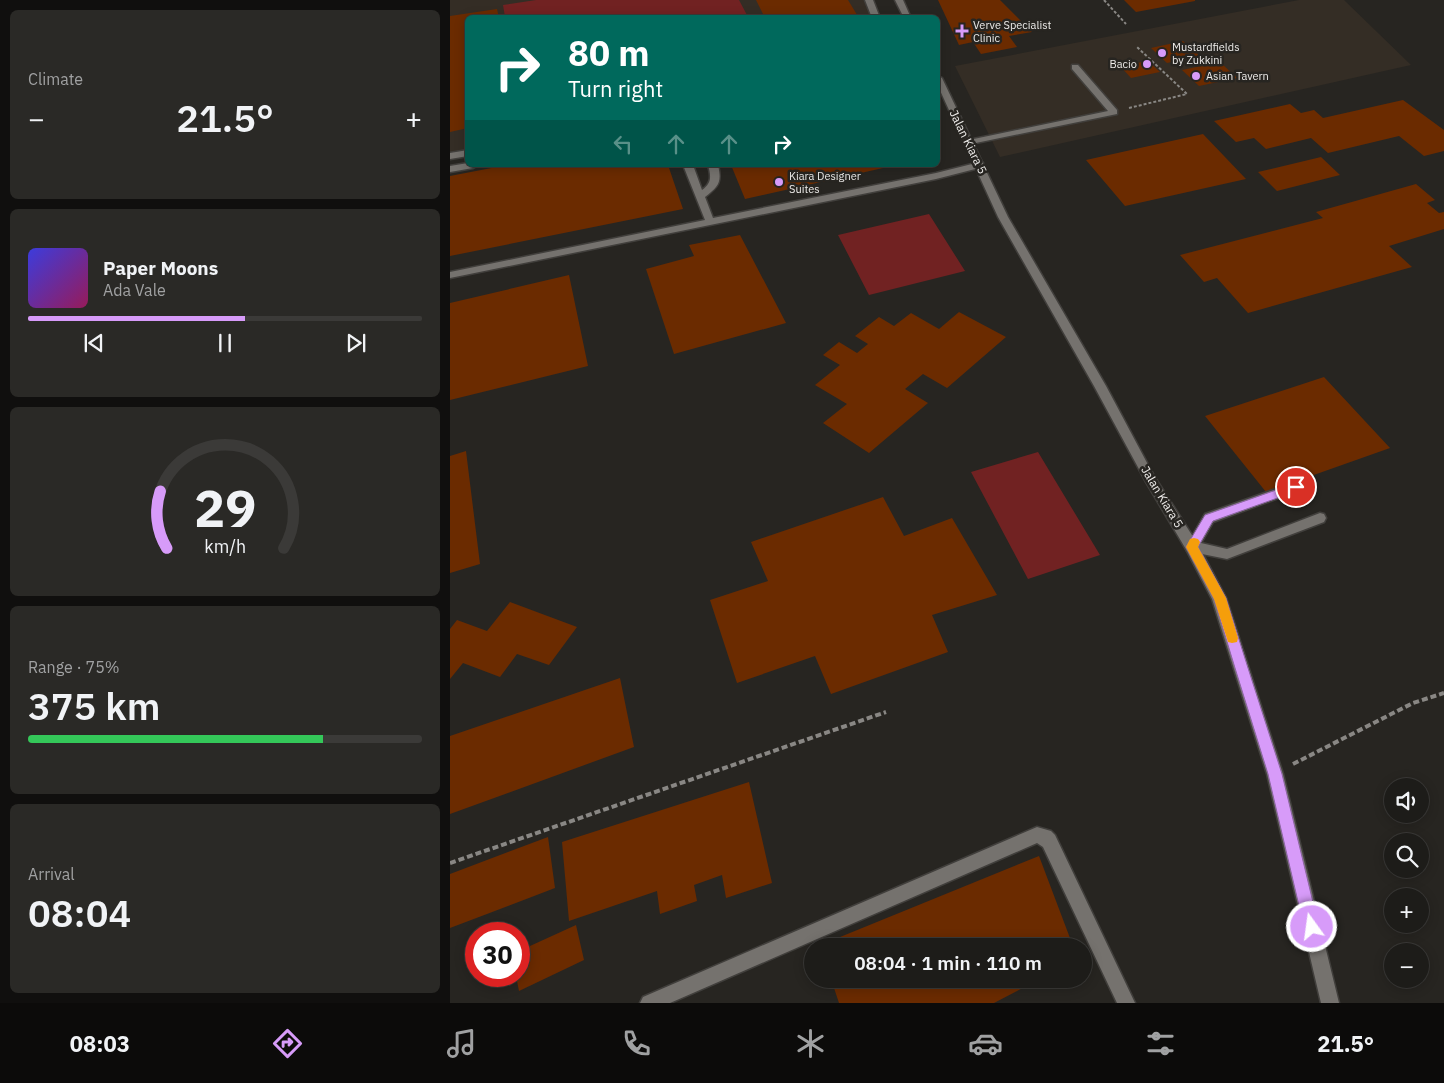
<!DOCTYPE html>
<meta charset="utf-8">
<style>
body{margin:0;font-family:"IBM Plex Sans",sans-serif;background:#2a2926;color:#f1f3f6;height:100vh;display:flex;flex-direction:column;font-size:19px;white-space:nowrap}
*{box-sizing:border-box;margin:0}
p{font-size:16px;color:#a0a1a2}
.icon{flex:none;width:28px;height:28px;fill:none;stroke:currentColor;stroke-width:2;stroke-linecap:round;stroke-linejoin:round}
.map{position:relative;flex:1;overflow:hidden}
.sheet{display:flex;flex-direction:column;gap:10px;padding:10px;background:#100f0e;width:450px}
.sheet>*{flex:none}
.guide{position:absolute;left:15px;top:15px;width:475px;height:152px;border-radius:8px;box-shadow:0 2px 12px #0003,0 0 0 1px #3b3a38;background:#00695c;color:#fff;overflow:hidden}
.buttons{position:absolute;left:934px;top:778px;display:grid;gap:10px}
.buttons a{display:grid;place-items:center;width:45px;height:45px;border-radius:50%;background:#1d1c19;box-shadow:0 2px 12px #0003,0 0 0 1px #3b3a38;font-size:25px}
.speed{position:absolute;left:15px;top:922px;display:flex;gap:10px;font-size:25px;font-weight:700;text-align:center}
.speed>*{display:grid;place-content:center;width:65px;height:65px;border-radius:50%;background:#1d1c19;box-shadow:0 2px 12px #0003,0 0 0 1px #3b3a38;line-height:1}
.speed .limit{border:8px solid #d22;background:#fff;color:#111}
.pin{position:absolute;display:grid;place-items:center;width:42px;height:42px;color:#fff;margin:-21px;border:2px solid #fff;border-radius:50%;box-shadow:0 1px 5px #0007}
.me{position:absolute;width:55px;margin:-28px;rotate:346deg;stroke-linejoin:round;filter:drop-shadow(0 0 4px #0008)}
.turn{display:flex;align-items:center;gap:18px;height:105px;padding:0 20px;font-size:22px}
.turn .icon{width:65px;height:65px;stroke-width:2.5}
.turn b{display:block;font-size:35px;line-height:42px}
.lanes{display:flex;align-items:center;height:48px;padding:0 20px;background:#0003;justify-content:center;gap:25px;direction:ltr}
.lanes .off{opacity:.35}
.big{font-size:38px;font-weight:600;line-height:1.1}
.sheet .widget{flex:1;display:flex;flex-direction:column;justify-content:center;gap:8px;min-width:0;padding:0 18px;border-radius:8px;background:#2a2926}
.sheet .dial{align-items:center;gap:0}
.dial svg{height:130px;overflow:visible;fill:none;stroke:#3b3a38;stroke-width:7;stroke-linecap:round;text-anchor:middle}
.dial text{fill:#f1f3f6;stroke:none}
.song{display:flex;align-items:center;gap:15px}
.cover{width:60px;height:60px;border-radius:8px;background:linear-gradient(135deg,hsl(240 70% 55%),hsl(330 70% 35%))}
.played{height:5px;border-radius:2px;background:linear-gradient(90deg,#d79bf9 55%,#3b3a38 55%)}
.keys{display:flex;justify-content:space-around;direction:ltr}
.heat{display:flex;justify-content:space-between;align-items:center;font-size:28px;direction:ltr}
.charge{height:8px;border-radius:4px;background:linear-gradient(90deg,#34c759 75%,#3b3a38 0)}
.trip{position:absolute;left:354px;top:938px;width:288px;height:50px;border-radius:25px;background:#1d1c19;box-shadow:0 2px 12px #0003,0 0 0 1px #3b3a38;font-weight:600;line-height:50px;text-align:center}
.tabs{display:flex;height:80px;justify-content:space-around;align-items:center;background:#0c0b0a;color:#a0a1a2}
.tabs .icon{width:35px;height:35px}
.tabs .on{color:#d79bf9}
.tabs b{font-size:22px;color:#f1f3f6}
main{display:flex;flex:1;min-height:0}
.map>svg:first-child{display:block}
</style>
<main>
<section class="sheet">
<div class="widget"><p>Climate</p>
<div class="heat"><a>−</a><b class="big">21.5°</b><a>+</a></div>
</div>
<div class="widget">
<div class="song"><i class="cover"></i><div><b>Paper Moons</b><p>Ada Vale</p></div></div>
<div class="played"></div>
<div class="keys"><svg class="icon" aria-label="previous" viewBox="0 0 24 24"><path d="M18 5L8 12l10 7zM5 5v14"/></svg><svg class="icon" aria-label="pause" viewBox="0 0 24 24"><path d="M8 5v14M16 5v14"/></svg><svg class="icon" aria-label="next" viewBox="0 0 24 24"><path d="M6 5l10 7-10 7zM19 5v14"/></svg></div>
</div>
<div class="widget dial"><svg viewBox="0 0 100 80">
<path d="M14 69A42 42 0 1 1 86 69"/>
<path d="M14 69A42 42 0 0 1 10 34" stroke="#d79bf9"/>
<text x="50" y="56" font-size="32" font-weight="700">29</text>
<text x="50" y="72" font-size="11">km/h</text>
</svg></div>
<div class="widget"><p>Range · 75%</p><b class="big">375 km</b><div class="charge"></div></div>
<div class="widget"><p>Arrival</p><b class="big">08:04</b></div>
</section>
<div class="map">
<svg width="994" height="1003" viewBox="0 0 994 1003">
<rect width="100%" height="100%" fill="#272521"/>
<path fill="#342d25" d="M0,0H421L429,17L18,18L17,155L0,158Z
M849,0H894L961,65L550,157L505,66Z"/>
<path fill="#712222" d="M86,0H289L298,17H55L53,5Z
M479,214L515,271L419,295L388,235Z
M588,452L650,555L578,579L521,472Z"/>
<path fill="#6b2b00" d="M306,0H398L409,18H315Z
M488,0H550L582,32L559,36L567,47L531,54L523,42L509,45Z
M674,0H745V1L686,12Z
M47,9L49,18H18V128L0,132V16Z
M733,41L750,56L717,63L701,48Z
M698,61L710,72L681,78L670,66Z
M770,62L787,78L749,86L732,70Z
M953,100L994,130V151L974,156L949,136L878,153L861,138L816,149L804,138L786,142L764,121L840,104L851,113L864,110L873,118Z
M753,134L796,179L675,206L636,160Z
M871,157L890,175L827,191L808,172Z
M57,165H218L233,209L0,256V176Z
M281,165H441L442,166L295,199Z
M966,184L985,200L977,203L989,213L994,212V229L939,246L962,267L798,313L767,278L754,282L730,255L873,218L866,212Z
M290,235L336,323L224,354L196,269L244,256L239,245Z
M119,275L138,366L0,400V303Z
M509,312L556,337L497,388L473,374L455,389L478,403L419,453L373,423L397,404L365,385L390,365L373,355L389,342L407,353L418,344L405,336L429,317L444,326L461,313L489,329Z
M874,377L940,448L816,492L755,416Z
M16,451L30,564L0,573V456Z
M433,497L454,536L502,518L547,595L482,615L498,652L381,694L365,656L287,683L260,600L318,581L301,542Z
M60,602L127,627L99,665L67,654L50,677L13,663L0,679V629L7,620L37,631Z
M170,678L184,747L0,814V736Z
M299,782L322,883L276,898L272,875L244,885L247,901L210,914L207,891L119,921L112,842Z
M98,837L105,888L0,928V874Z
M589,856L623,946H368Z
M126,925L134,960L69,991L66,976H69V951Z
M381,979H590L544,1003H389Z"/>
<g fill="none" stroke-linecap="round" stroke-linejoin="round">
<g stroke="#413f3c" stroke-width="3">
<path id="service" d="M415,0H423L430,18H422Z
M622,65H628L667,110V114L516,145V141L519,140L658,111L622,69Z
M18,150V156L0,159V153Z
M530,162L533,163V167L486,179L0,278V272L255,220L233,165H243L252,190C262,183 261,176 258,165H268C272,182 269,186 255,197L263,218L486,173Z
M18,163V165H28L23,168L0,172V166Z
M846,482L850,484L852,487L850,490L763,522L751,543L777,549L870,513L874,514L876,518L874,522L777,559L737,551L736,547L755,514Z
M587,827L601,831L605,835L685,1003H667L593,847L587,843L220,1003H190L193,997Z"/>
</g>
<g stroke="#413f3c" stroke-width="3">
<path id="minor" d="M445,0H453L461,18H454Z
M488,76L492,78L558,217L656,386L704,476L747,543L776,598L833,774L889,1003H871L817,774L762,599L737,551L696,482L644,386L548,217L488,86Z"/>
</g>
<path stroke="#898784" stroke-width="2" stroke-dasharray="3 2" stroke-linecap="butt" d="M654,0L676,24
M679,108L737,94L687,47"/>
<path stroke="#898784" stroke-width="4" stroke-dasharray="6 3" stroke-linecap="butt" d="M843,764L963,703L994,693
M0,863L436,712"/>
<use href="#service" fill="#75726e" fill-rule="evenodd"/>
<use href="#minor" fill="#75726e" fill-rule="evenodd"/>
</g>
<path fill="#d79bf9" stroke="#8c65a2" d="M846,483L851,487L850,490L763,521L748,547L776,598L798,668L832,774L869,927L867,932L862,934L856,932L854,927L818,774L785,668L764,599L736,547L755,515Z"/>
<path fill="#f59e0b" d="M744,538L748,539L750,542L748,547L776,598L788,638L787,642L782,643L778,642L764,599L736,547L740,539Z"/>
<g fill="#d79bf9" stroke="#272521" stroke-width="2">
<path d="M509.5 23.5h5v5h5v5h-5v5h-5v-5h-5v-5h5z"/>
<circle cx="712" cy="53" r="5"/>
<circle cx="697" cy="64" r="5"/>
<circle cx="746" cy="76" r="5"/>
<circle cx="329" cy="182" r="5"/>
</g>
<g text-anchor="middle" stroke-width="5" stroke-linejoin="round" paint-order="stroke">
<g font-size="11" fill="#eeecea" stroke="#272521" text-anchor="start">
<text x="523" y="29">Verve Specialist<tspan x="523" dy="13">Clinic</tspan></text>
<text x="722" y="51">Mustardfields<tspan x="722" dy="13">by Zukkini</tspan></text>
<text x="687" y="68" text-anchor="end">Bacio</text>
<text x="756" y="80">Asian Tavern</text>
<text x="339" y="180">Kiara Designer<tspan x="339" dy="13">Suites</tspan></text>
</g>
<g font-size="12" fill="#eeecea" stroke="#272521">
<text transform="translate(518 142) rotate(64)" y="4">Jalan Kiara 5</text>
<text transform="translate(712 497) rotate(59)" y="4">Jalan Kiara 5</text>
</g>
</g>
</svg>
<div class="buttons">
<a><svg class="icon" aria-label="sound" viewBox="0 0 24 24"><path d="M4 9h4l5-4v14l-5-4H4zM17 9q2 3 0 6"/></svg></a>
<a><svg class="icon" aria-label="search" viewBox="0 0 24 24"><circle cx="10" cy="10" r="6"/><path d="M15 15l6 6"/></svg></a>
<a>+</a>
<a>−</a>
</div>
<div class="speed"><div class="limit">30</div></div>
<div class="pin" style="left:846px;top:487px;background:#d93025"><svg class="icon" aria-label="arrive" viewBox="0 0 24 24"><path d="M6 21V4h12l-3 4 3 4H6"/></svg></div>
<svg class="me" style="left:862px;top:927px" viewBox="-20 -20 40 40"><circle r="17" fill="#d79bf9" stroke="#fff" stroke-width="3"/><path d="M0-11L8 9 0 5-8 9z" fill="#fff"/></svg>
<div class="trip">08:04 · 1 min · 110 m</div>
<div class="guide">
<div class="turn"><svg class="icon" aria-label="right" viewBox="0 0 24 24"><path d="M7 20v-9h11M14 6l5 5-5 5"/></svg><div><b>80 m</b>Turn right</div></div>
<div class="lanes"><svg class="icon off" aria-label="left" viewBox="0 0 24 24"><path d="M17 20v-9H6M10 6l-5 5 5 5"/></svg><svg class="icon off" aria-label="ahead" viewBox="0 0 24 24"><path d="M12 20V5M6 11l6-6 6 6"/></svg><svg class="icon off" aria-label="ahead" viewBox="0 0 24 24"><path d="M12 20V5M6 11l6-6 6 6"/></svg><svg class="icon" aria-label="right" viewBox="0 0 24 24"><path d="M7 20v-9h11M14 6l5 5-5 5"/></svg></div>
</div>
</div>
</main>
<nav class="tabs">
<b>08:03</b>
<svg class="icon on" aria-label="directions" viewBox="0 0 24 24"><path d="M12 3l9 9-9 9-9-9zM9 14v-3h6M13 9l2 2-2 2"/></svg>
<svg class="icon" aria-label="music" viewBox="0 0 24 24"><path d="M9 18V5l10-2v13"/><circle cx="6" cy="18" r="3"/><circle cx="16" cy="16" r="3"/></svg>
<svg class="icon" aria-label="phone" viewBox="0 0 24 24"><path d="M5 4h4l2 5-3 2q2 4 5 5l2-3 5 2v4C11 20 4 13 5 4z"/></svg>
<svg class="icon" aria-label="climate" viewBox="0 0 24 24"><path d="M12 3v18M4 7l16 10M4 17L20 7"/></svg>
<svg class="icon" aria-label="car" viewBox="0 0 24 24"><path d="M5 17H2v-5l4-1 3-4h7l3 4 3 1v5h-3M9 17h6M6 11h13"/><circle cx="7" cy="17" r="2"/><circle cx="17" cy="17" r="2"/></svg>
<svg class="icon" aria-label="filters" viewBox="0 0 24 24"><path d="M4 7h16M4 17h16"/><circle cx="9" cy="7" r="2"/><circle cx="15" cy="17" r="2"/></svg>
<b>21.5°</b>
</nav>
